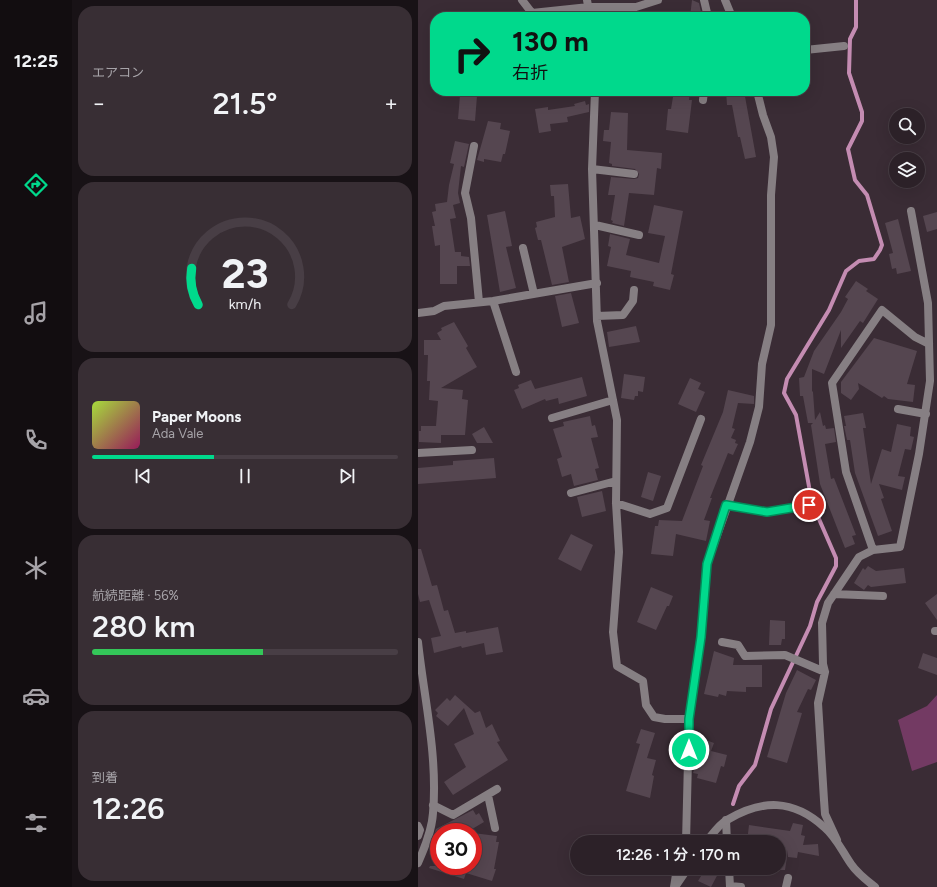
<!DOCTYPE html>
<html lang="ja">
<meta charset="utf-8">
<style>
body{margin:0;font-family:Figtree,"Noto Sans JP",sans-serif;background:#382e34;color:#f1f3f6;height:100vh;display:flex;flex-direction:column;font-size:15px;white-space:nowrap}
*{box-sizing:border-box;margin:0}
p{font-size:13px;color:#a6a3a8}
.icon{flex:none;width:22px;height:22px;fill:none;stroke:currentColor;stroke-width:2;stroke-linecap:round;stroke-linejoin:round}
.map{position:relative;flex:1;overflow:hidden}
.sheet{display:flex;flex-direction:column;gap:6px;padding:6px;background:#181216;width:346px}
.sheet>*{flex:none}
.top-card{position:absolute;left:12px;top:12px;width:380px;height:84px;border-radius:16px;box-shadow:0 4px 16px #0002,0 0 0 1px #483e45;background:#00d98c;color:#111;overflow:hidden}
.fabs{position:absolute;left:471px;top:108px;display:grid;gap:8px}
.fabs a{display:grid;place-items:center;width:36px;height:36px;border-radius:50%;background:#2c2128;box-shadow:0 4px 16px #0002,0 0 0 1px #483e45;font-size:20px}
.speed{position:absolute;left:12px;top:823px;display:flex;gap:8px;font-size:20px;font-weight:700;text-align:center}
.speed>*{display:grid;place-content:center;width:52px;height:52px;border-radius:50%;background:#2c2128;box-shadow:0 4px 16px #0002,0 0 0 1px #483e45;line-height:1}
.speed .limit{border:6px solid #d22;background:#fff;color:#111}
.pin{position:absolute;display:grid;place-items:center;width:34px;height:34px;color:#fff;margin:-17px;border:2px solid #fff;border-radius:50%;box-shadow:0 1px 4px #0007}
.me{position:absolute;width:44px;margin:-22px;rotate:0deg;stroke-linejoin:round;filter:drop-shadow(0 0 3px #0008)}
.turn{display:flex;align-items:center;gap:14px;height:84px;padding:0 16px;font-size:18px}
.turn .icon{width:52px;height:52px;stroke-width:2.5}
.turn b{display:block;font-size:28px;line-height:34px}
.big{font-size:30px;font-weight:600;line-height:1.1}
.sheet .tile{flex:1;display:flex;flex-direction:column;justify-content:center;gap:6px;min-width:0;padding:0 14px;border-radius:16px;background:#382e34}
.sheet .dial{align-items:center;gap:0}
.dial svg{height:104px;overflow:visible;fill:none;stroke:#483e45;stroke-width:7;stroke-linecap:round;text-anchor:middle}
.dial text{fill:#f1f3f6;stroke:none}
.song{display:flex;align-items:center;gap:12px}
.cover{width:48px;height:48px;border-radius:6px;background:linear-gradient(135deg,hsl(80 70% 55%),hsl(330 70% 35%))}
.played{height:4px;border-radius:2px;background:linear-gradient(90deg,#00d98c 40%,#483e45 40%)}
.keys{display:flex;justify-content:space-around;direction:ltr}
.heat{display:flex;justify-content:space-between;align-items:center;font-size:22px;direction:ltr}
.charge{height:6px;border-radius:3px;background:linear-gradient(90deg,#34c759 56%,#483e45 0)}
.trip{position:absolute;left:152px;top:835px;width:216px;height:40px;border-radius:20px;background:#2c2128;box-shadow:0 4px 16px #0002,0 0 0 1px #483e45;font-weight:600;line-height:40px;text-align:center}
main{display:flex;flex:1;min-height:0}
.tabs{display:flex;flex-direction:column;width:72px;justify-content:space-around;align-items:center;background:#120d10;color:#a6a3a8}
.tabs .icon{width:28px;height:28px}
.tabs .selected{color:#00d98c}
.tabs b{font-size:18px;color:#f1f3f6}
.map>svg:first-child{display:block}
</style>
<main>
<nav class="tabs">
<b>12:25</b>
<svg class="icon selected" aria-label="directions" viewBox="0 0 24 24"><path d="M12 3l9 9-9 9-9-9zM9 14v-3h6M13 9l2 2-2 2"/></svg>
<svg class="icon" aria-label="music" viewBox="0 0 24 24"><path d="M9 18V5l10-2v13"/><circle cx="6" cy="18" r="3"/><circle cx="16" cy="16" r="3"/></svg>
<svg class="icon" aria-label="phone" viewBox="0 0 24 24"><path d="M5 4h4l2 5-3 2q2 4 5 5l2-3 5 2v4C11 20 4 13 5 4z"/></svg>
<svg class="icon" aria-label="climate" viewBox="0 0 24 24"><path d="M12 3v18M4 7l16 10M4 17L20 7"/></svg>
<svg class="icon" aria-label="car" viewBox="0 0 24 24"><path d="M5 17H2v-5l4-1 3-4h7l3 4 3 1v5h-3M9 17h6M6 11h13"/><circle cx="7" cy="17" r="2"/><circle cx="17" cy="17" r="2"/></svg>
<svg class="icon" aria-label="filters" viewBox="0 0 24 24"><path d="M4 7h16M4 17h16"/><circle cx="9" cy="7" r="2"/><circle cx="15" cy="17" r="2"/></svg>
</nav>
<section class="sheet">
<div class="tile"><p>エアコン</p>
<div class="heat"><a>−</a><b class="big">21.5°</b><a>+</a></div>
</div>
<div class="tile dial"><svg viewBox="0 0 100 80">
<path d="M14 69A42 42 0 1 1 86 69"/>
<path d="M14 69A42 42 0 0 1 9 41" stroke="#00d98c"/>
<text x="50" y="56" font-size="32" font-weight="700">23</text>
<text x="50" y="72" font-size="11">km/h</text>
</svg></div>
<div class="tile">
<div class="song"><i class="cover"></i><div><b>Paper Moons</b><p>Ada Vale</p></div></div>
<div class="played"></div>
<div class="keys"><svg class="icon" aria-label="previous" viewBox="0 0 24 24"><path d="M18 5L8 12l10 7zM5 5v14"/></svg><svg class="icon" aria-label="pause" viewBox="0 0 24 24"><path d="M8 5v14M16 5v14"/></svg><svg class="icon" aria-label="next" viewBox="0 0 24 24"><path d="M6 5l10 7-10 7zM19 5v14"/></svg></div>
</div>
<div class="tile"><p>航続距離 · 56%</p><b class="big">280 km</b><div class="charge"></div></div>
<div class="tile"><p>到着</p><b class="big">12:26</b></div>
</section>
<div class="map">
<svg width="519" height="887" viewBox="0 0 519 887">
<rect width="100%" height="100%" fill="#3a2c35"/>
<path fill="#733a63" d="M519,695V762L494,771L480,720L509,706Z"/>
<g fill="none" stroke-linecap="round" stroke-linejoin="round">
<path stroke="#c48cb2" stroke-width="4" d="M315,804L321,786L337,765L353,709L392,626L399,602L418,566V558L394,503L378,415L366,393L369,379L411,310L428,271L441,261L456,259L462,250L464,245L449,195L437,180L430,149L444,121V112L431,73L432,39L438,27V0"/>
</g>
<path fill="#554650" d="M274,0L281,3L284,17H272Z
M256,91H272L271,100H274L270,133L248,130L250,109H253Z
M308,91H326L338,157L327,159L322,137H320L314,105H309Z
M42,95L59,96L57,121L40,119Z
M167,101L168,105L171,104V112L149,117L150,122L132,124L133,131L121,133L117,109L130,107V110L157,106L156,104Z
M193,112L210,113L209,150L244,153L243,169L239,168L236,195L211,193L206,226L194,223L195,221L193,220L197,195H190L193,177L216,179L220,178L221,174L217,169L194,166V164L191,163L193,142L185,141L186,130H191Z
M70,121L83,123L82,129L92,131L87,154H85L83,162L66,159V162L59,160Z
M37,141L51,144L46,167L43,166L40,193L42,203L35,205L38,218L32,219L37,252H43V256L51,257L52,266H39V284H22V245L17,246L14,226H17L14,212L18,211L17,204L29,202L31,185L36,164L32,163Z
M150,184L153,218L162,216L167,239L144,247L151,282L134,285L123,240H120L117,228L119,227L118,222L137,217L136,196H133L132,185Z
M236,205L265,211L253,274L256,275L252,290L235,286L236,282L212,277L213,271L189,266L193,247L190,246L192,234L212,239L208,255L241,263L247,236L230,233Z
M87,211L94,246L88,247L98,288L82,292L69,215Z
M519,212V229L509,232L505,216Z
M480,219L493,271L479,274L478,268L474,269L471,254L475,253L467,223Z
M438,281L450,289L448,291L460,299L445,323L442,321L423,348V330L406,374L394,369V391L395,392L397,420L402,412L405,426L407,425L408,429L416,428L418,442L407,444L413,479L416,478L438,535L434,536L437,544L427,548L402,484L393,425L395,423H390L385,396H382L381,378L386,377L396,351L423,312L430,299L427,297Z
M153,293L161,323L144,327L137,296Z
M36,322L50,346L48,348L59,367L23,388L45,390L44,399L50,400L47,435H23V443L1,442V431H3V426H18L20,401L11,400L12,381H9L10,355H6V340H23L19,333L24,330L23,328Z
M218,326L222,342L191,347L189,332Z
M456,338L499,351L489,384L497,385L495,402L470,399L466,396L464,398L440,383L441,389L433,400L423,393V382Z
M206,374L227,377L225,392L220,391V396H217L216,400L203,398Z
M164,377L169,396L141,404L140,398L128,401L127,399L104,409L96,390L101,388L100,385L113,380L117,389Z
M272,378L283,383L280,389L287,392L278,412L260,404Z
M310,390L336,396V404L320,403L314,428L317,429L313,438L318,440L317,443L320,444L315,455L310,453L292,498H294L286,520L292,521L288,541L258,534L255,556L233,554L237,526H240L241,520L264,521L285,466L283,465L305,412Z
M445,413L448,428H445L453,484L464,449L473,452L479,424L493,427L492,436L496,437L493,450L487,449L480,476L487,477L484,490L461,484L466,498L463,499L474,531L460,536L437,473L432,440H429L426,426H428L426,416Z
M172,416L174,426L177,425L180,437L173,438L181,468L177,469L180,480L156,486L153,474L144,477L139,459L144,457L135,429L146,426L145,422Z
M66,427L75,443H59L54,434Z
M76,458L78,478L0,484V468L35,465V461Z
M230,472L243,476L235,501L223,497Z
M184,491L188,511L164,517L159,497Z
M153,534L175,545L163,571L140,559Z
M0,549H3L14,586L19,585L26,611L30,610L37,633L48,631V633L80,627L85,652L68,655L66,643L44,648L43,646L16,653L13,638L23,636L11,600L2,602L0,594Z
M450,566L458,571L486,568L488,583L453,587L450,585L446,590L436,583L445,568L447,570Z
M233,587L255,596L251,606H249L238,630L219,622Z
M519,594V620L507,603Z
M352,620L367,621V639H364L363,645H351Z
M296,651L316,658L315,665H344V687H328V692L309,691L308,696L301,694L300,697L286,694Z
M505,653L519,658V675L500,668Z
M379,670L398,680L393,690L390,689L379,712L384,713L369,763L349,757L368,693Z
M37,695L57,713L62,711L68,728L74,724L82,741L79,742L90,760L35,795L26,782L48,767L36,744L56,734L46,708L30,726L18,716L20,713L17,710L29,698L32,701Z
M223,729L237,733L229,758L238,760L234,775L236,776L232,798L208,791L222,744L218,743Z
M285,739L296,743L293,751L309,755L306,767L303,766L298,783L279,778L280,774L275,773Z
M55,810L58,815L61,813L66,822L49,832H52H17L18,829Z
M375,823L385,825L383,835L387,836L385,845L400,844L401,856L380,852L379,858L370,857V850L367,870H361V842H329L331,825L372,831Z
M55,833L79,836L78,842H81L76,869H78L74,881L48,873L46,879L11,868L12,866H55Z
M288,868H294L301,872L293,887L280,881Z"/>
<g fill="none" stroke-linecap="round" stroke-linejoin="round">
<path stroke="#867f83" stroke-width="8" d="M104,0L114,13L171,7H218L240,0
M169,0L172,17
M286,0L290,17
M307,0L314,17
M387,50L426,46
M177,91L174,169L179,321L199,420L198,503L201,552L195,632L199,666L225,681L228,705L236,717L247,719H271
M285,100L286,91
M56,146L47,193L53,218L61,302
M174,169L216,174
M177,225L221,235
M105,248L116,294
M75,301L98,372
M0,313L16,311L26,306L75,301L179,283
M179,316L205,315L215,301L216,290
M480,409L508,414
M134,418L195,400
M0,453L54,450
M153,493L198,481
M198,503L232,514L249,508L283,419
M308,505L349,512L391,505
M455,550L428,472L414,383L464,310L497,337L511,344
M416,594L465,596
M517,631H519
M304,642L320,645L327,656L367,655L407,672
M70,795L77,828
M15,805L35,815L79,789
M308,820L309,842
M0,826L2,830L0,836
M419,840L407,814L406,800L400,703L407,672L405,664L404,623L410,603L441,557L455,550L482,547L501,454L512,381L510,303L493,211
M268,842L271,719L283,637L289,564L332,442L341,407L344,364L353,325V195L356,157L353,137L345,115L339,91
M311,868L312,887
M312,886L323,887
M256,887L259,868
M368,887L370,878"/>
<path stroke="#867f83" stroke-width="8" d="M0,642C6,698 20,756 15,813C14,830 7,847 0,863
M288,842C294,835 301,824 309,820C344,799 375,799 406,827C418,837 424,851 433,864C439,873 448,880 457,887
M257,887L270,868"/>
</g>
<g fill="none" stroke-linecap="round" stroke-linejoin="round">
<g stroke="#008d5b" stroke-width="10">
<path id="route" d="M271,750V719L283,637L289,564L308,505L349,512L391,505"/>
</g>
<use href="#route" stroke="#00d98c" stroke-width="7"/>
</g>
</svg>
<div class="fabs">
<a><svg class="icon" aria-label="search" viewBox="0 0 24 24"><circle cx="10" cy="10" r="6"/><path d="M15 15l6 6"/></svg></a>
<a><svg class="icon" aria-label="layers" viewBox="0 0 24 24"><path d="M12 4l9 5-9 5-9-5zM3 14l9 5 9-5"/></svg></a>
</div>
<div class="speed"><div class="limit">30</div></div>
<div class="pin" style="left:391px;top:505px;background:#d93025"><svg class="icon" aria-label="arrive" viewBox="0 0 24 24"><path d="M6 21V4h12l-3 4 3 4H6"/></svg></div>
<svg class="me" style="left:271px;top:750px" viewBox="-20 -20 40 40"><circle r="17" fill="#00d98c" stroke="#fff" stroke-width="3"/><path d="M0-11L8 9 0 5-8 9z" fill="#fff"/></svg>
<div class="trip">12:26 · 1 分 · 170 m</div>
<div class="top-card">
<div class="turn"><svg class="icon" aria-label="right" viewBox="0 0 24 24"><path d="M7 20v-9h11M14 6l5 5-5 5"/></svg><div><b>130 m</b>右折</div></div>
</div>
</div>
</main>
